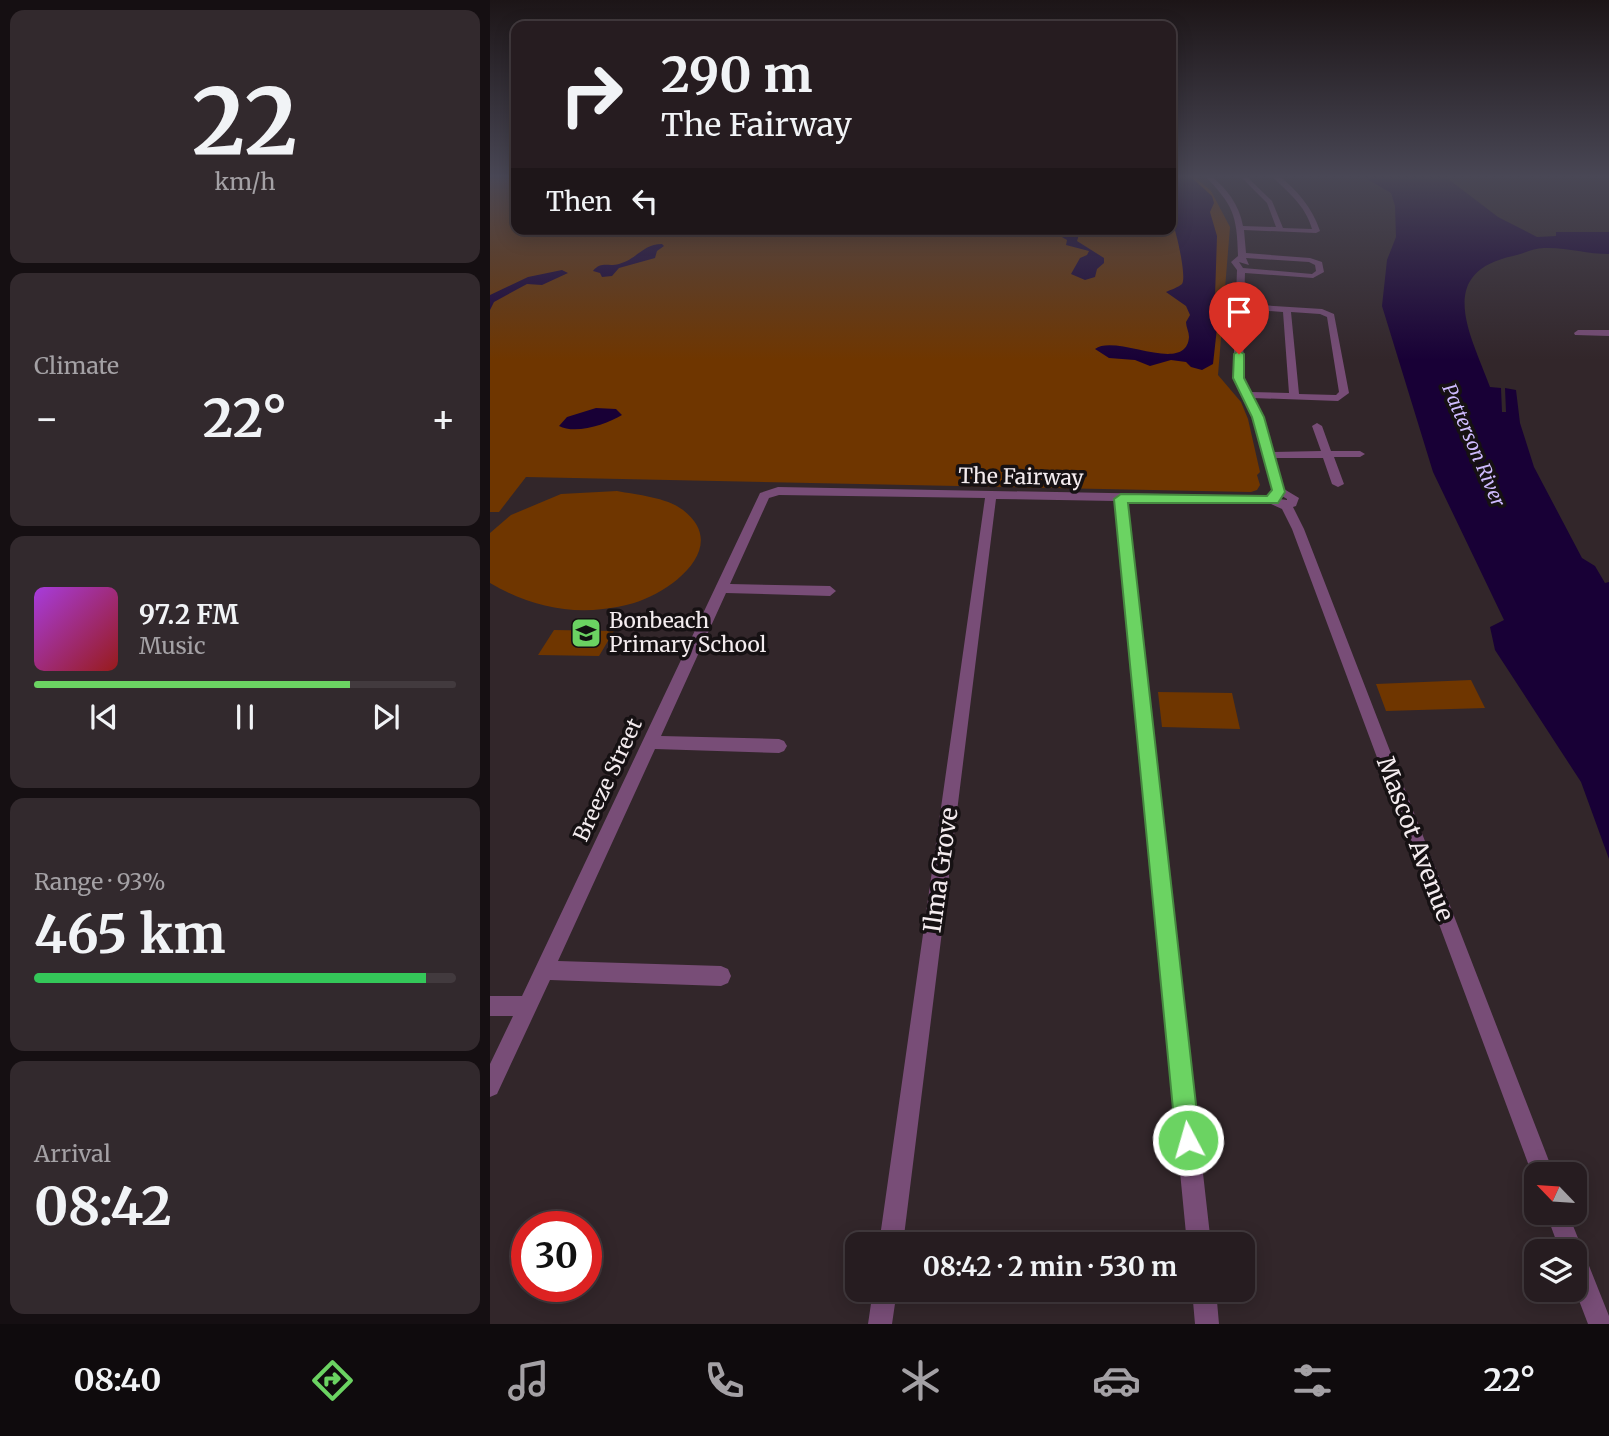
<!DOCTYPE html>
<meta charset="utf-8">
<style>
body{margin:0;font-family:Merriweather,serif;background:#32292d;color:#f1f3f6;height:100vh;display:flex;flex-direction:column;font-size:26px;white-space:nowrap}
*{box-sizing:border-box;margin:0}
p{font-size:23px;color:#a4a1a5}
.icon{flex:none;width:38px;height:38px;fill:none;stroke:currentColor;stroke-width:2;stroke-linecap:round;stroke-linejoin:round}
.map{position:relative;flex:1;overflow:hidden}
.sheet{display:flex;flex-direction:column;gap:10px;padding:10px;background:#150f12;width:490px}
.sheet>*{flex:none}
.top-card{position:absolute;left:21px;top:21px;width:665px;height:214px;border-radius:14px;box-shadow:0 4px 18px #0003,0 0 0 2px #423a3e;background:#261c20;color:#f1f3f6;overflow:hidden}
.needle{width:46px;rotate:295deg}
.tools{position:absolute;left:1034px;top:1162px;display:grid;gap:14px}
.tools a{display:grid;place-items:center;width:63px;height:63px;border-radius:14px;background:#261c20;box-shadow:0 4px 18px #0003,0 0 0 2px #423a3e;font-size:35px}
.speed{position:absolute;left:21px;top:1211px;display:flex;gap:14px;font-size:35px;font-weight:700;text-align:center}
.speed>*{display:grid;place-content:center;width:91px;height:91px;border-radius:50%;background:#261c20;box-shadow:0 4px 18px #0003,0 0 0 2px #423a3e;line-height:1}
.speed .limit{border:10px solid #d22;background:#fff;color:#111}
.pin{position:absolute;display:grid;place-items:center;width:60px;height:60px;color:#fff;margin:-72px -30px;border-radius:50% 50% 50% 0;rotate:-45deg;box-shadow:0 0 7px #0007}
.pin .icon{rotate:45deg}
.me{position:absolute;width:77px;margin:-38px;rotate:354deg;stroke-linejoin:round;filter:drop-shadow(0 0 5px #0008)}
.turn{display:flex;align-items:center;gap:24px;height:147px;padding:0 35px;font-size:32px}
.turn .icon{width:91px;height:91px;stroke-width:2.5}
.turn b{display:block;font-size:49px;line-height:60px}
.then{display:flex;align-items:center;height:66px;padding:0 35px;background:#0003;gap:14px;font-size:26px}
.big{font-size:52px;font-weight:700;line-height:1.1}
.sheet .widget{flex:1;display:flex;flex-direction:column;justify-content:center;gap:10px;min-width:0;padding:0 24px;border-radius:14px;background:#32292d}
.sheet .dial{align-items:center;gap:0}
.dial b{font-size:91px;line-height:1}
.song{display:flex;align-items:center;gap:21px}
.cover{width:84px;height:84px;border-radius:10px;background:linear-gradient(135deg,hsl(280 70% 55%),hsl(0 70% 35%))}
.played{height:7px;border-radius:4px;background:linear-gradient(90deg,#6bd362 75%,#423a3e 75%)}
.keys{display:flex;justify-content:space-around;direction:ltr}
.heat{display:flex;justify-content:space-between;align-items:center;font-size:38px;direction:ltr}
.charge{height:10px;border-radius:5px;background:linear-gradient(90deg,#34c759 93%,#423a3e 0)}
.trip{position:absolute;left:355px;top:1232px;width:410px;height:70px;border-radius:14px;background:#261c20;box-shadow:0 4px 18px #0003,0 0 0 2px #423a3e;font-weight:700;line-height:70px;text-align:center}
.dock{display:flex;height:112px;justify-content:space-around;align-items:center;background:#0f0b0d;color:#a4a1a5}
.dock .icon{width:49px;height:49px}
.dock .active{color:#6bd362}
.dock b{font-size:32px;color:#f1f3f6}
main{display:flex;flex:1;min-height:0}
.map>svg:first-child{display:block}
</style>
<main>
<section class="sheet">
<div class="widget dial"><b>22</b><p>km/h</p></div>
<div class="widget"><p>Climate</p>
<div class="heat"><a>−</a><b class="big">22°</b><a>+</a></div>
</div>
<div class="widget">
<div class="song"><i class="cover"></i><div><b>97.2 FM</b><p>Music</p></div></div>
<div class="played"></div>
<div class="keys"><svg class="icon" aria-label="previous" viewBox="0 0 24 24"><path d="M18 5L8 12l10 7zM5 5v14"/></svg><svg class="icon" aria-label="pause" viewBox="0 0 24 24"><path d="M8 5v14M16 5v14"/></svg><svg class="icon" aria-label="next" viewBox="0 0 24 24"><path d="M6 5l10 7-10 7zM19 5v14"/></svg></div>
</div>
<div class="widget"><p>Range · 93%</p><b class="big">465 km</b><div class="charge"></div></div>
<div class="widget"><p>Arrival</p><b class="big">08:42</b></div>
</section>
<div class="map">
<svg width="1119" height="1324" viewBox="0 0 1119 1324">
<rect width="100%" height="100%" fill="#32262a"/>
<path fill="#6f3600" d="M0,175H26V229H681V175H702L721,191L740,227L728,375L751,402L758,419L770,472L767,475L770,485L767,490L761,492L36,477L9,512H0Z
M127,491C147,495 176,497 193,510C241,547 181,592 144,603C134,606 123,608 113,609C73,614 34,603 0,583V533L21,515L71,494Z
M64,630L124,631L109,656L48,655Z
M981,680L995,708L896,711L886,684Z
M668,692L742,693L750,729L672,727Z"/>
<path fill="#180036" d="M681,175H699L722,196L724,203L720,212L727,236L725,297L728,319L723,364L712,370L701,367L696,362L681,360L660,366L645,360L619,358L605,349C626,333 696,376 699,337C699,332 696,327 696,322L700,315L696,306L676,292C680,290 689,287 692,284C697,278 686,229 682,222L684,218L681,205Z
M870,175H953L1008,217L1047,237L1066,236V232H1119V254C1097,254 1076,247 1054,248C1043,248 1033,254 1023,256C944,273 981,335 1000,387L1011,388L1012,412H1016L1015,388L1026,390L1030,423L1044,467L1092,558L1105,566L1115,583L1119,582V859L1091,782L1005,650L1000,627L1014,620L943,472L892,306L897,260L906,237L905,206L901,193Z
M576,229H591L587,241L614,258V263L607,269L605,277L595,280L581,274L590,258L597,255L599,251L576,245L577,240L570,236Z
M172,244L174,246L167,251L165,258L129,268L122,276L112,277L110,273L103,271C111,261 118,267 129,264C147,259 153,244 172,244Z
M72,270L78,273L52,285L37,284L4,302L0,310V295L38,277Z
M106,408L126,409L132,415C117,424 86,435 69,426L77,417Z"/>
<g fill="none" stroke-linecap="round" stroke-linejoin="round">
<path fill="#784d77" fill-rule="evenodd" d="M714,175H720C737,189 749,204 753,226L786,227L777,203L749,175H755L782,201L793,228L822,229C815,204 797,192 781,175H788C807,190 822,207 830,231L826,233L754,230L756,253L820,258L832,262L834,272L823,278L755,273L754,304L832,309L844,314L859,393L848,401L763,398L773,417L783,452L831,451L822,426L827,423L832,426L841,451H870L875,454L870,457H844L854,484L848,487L842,484L833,458H785L794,489L809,498L806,506L803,507L814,529L1064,1174H1046L1045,1182L802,529L792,509L781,504L637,501L721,1244H697L625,501L506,499L413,1244H389L495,498L289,495L279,498L240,584L340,586L346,591L340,596L236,593L171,736L289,739L294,741L297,746L294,751L289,753L165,749L68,961L231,966L238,969L241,976L238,983L231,986L60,980L7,1094L0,1097V1064L23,1016H0V996H32L270,493L288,487L779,496L783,491L763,417L743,378L747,270L741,262L748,256C747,214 743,205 714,175ZM756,258L819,262L825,265L826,271L822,274L753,268L749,262L759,265ZM754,309L793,312L799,393L760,392L753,378ZM801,312L830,314L837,317L849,392L846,395L809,394ZM792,496L797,499V500L789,499Z
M1088,330H1119V336L1085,335L1084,333Z
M1056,1213H1078L1119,1316V1324H1098L1085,1290V1251H1070Z
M383,1290H407L402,1324H378Z
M702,1290H726L729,1324H705Z"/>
</g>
<linearGradient id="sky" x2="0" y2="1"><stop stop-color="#1c1517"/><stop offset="0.49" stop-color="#494755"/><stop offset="1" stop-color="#494755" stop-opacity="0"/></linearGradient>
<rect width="1119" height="360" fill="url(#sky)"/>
<path fill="#6bd362" stroke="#468940" stroke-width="2" d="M749,351L754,354V378L774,417L795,492L788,503H638L710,1140L707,1149L698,1152L689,1149L686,1140L624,499L631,494L777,496L782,490L762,417L743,378L744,354Z"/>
<defs>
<g id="school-square" transform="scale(1.575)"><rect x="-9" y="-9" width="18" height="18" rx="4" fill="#6bd362" stroke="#161113"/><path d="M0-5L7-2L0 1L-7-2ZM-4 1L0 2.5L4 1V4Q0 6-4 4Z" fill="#111"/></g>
</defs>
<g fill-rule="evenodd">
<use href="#school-square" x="96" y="633"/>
</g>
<g text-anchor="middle" stroke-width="7" stroke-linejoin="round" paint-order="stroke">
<g font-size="19" font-style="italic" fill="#cebafd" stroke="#161113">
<text transform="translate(984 445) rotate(67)" y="7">Patterson River</text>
</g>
<g font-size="21" fill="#f4ecef" stroke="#161113">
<text transform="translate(531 477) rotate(1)" y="7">The Fairway</text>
<text transform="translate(118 780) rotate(-65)" y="7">Breeze Street</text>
</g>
<g font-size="21" fill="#f4ecef" stroke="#161113" text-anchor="start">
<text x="119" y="628">Bonbeach<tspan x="119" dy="24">Primary School</tspan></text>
</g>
<g font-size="24" fill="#f4ecef" stroke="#161113">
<text transform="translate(925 839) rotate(69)" y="8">Mascot Avenue</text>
<text transform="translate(451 870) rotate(-82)" y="8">Ilma Grove</text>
</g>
</g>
</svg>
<div class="tools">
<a><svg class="needle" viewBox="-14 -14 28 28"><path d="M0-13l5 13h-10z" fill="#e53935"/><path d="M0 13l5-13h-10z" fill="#a4a1a5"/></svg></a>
<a><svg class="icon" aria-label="layers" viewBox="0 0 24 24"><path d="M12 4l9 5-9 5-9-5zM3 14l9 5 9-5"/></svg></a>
</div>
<div class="speed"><div class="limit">30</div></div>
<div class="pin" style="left:749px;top:354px;background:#d93025"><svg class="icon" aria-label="arrive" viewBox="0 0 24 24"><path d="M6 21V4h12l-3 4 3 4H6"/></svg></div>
<svg class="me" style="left:698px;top:1140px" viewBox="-20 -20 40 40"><circle r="17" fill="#6bd362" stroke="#fff" stroke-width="3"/><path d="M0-11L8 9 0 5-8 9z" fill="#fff"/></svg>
<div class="trip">08:42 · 2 min · 530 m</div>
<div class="top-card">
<div class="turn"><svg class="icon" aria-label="right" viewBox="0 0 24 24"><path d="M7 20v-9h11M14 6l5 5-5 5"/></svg><div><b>290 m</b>The Fairway</div></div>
<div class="then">Then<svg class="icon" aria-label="left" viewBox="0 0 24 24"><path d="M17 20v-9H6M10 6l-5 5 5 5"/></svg></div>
</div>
</div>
</main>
<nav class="dock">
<b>08:40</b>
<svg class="icon active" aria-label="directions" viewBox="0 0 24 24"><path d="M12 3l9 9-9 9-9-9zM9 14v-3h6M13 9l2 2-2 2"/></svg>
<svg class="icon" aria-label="music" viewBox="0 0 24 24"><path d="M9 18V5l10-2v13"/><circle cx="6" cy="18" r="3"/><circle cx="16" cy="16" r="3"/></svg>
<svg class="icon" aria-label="phone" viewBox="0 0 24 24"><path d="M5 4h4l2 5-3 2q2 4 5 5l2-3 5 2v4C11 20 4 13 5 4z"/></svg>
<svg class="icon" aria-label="climate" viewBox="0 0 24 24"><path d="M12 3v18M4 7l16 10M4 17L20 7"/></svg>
<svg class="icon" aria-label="car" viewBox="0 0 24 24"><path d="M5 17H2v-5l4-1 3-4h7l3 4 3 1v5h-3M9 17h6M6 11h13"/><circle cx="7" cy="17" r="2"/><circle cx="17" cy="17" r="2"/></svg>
<svg class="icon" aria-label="filters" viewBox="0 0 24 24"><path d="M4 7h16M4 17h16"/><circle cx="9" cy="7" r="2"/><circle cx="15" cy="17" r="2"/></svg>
<b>22°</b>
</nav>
